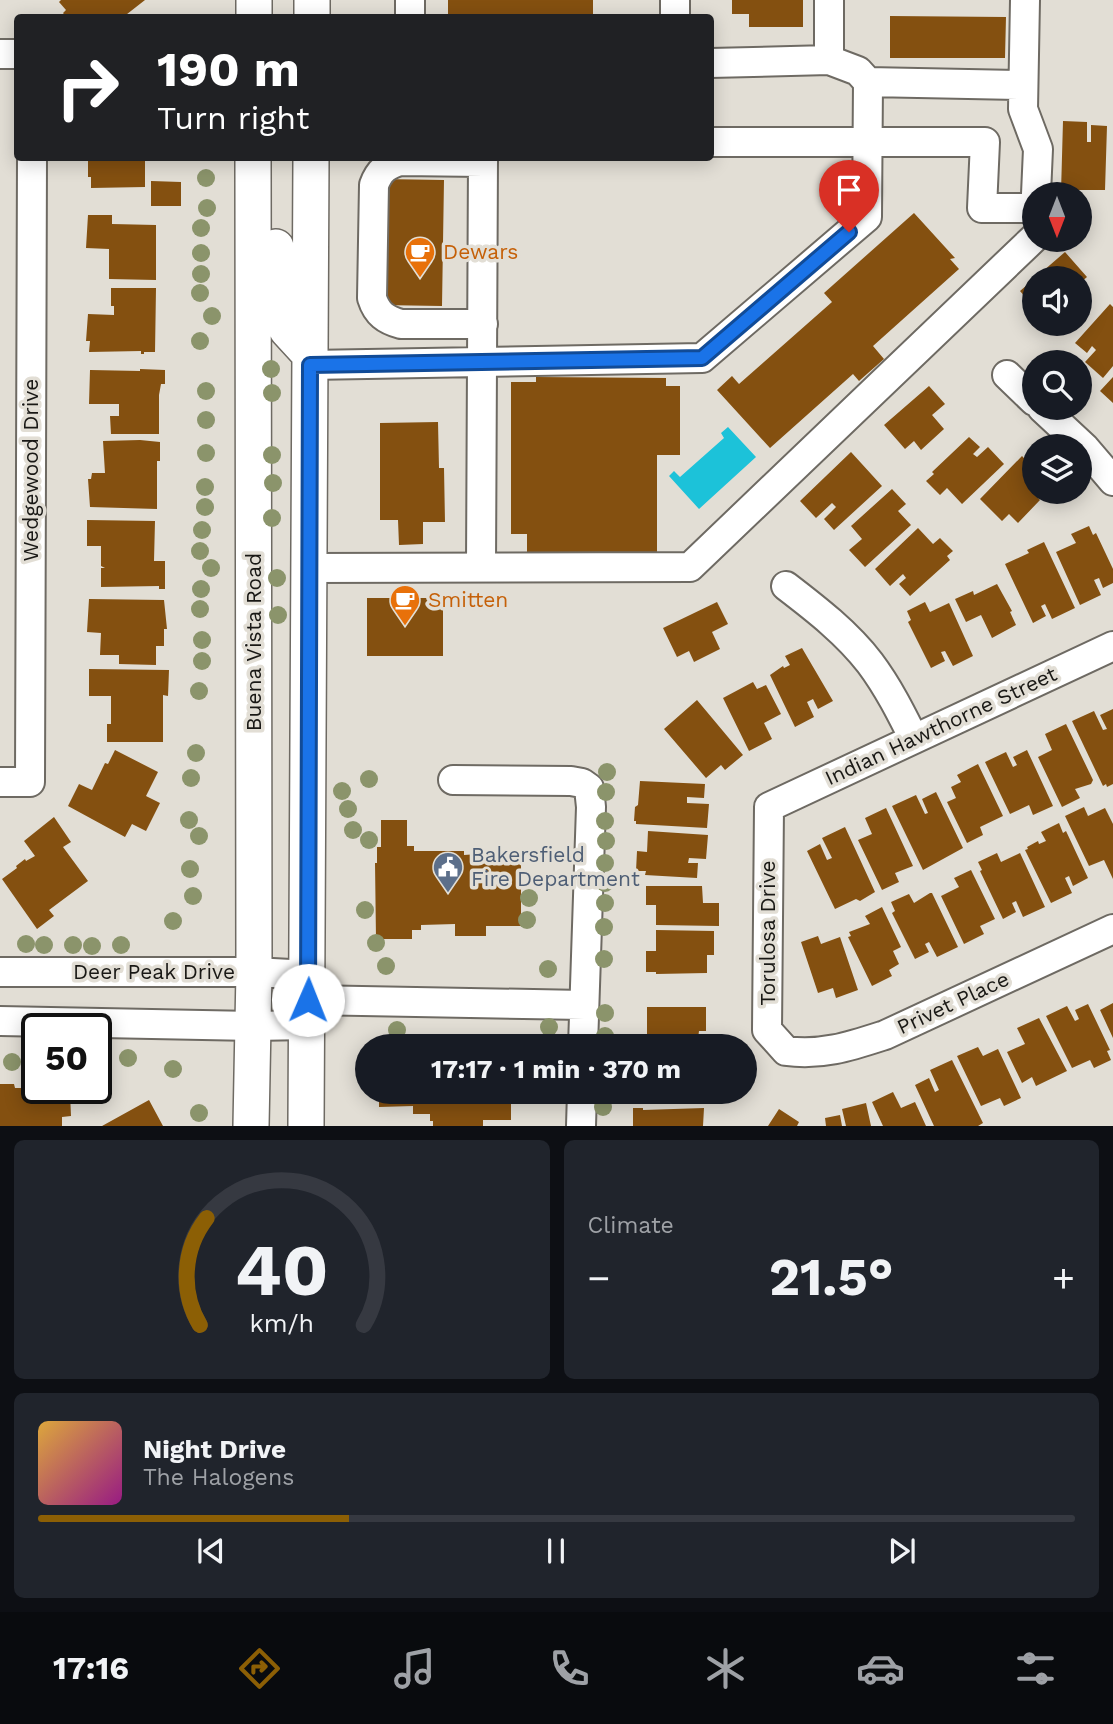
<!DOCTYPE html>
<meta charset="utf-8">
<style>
body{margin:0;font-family:"Work Sans",sans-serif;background:#20242c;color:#f1f3f6;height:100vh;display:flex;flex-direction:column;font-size:26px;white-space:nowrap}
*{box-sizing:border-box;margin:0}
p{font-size:23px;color:#9ea1a6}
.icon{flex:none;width:38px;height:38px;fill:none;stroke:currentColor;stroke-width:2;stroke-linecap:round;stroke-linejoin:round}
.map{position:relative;height:1126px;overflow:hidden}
.details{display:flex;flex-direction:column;gap:14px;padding:14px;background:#0d0f14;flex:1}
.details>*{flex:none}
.banner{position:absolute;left:14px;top:14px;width:700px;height:147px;border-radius:7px;box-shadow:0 4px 18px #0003;background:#202124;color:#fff;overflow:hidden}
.needle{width:46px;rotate:180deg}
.fabs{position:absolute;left:1022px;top:182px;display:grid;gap:14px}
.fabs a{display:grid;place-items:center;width:70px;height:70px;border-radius:50%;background:#171b24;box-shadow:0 4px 18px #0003;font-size:35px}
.speed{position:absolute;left:21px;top:1013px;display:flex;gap:14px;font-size:35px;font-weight:700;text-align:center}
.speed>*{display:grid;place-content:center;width:91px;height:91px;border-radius:50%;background:#171b24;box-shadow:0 4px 18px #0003;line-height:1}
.speed .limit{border:4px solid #111;border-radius:10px;background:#fff;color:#111}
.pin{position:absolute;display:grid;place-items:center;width:60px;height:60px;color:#fff;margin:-72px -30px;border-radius:50% 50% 50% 0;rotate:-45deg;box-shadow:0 0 7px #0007}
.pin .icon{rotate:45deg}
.me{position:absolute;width:77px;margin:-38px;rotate:1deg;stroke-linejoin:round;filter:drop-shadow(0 0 5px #0008)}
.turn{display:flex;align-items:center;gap:24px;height:147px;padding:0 28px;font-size:32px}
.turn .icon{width:91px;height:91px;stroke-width:2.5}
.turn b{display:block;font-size:49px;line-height:60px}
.big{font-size:52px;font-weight:700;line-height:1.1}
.details .widget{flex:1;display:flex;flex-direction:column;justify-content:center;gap:10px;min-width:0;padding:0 24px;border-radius:10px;background:#20242c}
.details .dial{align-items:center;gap:0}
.dial svg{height:182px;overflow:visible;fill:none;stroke:#363941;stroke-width:7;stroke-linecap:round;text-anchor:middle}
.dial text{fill:#f1f3f6;stroke:none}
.song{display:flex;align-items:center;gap:21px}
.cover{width:84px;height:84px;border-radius:10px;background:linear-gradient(135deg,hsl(40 70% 55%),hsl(310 70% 35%))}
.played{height:7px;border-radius:4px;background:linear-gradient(90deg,#8c5f05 30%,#363941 30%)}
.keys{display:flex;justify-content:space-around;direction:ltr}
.heat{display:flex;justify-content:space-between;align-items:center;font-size:38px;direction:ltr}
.details .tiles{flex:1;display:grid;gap:14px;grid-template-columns:1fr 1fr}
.widget:last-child{grid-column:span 2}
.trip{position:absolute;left:355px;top:1034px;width:402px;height:70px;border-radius:35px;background:#171b24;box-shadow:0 4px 18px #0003;font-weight:700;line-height:70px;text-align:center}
.tab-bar{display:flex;height:112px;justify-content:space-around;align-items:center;background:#090b0e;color:#9ea1a6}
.tab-bar .icon{width:49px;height:49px}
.tab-bar .selected{color:#8c5f05}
.tab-bar b{font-size:32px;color:#f1f3f6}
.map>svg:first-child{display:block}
</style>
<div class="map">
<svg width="1113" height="1126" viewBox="0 0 1113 1126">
<rect width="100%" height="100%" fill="#e2ded5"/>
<path fill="#1cc2d9" d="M728,427L756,457L699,509L669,476L674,471L680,477L724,438L721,433Z"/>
<path fill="#845010" d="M61,0H145L122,18H67L63,13L66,10L59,2Z
M448,0H593V18H448Z
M732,0H803V27H749V14H732Z
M890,16L1006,17L1005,58H890Z
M1063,121L1087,122V142H1091V125L1107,126L1105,190H1079V194L1061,192Z
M88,158H145V187L91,188V177H88Z
M382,179L444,180L442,306L380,305Z
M151,181L181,182V206H151Z
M914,213L955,258L950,259L959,269L873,346L884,359L859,381L853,374L770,448L717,390L732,376L739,384L832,302L824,293Z
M88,215H112V224L156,225V280L109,279V249L86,248Z
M1065,252L1087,277L1080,283L1087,290L1080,296V278H1035Z
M1034,279V305L1033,306L1020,291Z
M111,288H156L155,352H144V354H141V351L89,352L90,341H86L88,314L114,315V306H111Z
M1110,304L1113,307V366L1103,378L1085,362L1096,350L1092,346L1087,353L1075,343Z
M140,369L165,370V384H161L159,395V434H111L110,416H119V404H89L90,370L140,371Z
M536,377L666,378V386H680V455H657V562L527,561V534H511V382H536Z
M1113,377V403L1100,391Z
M929,386L945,404L932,415L944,429L921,450L914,441L905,449L884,425Z
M438,422L439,468H444L445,522H423V544L399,545L398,520H380V423Z
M969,437L980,447L973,454L977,457L988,447L1004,464L962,504L947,488L940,495L926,481L934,474L932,472Z
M140,440L160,442V461H157V509L90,507L88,479H91L92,473H105L103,441Z
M851,452L882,486L834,530L824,519L836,507L832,503L816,518L800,501Z
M1022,456L1034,469V480L1027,486L1040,500L1018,523L1009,514L1002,521L980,499Z
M892,489L906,504L898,511L911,525L865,567L849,550L862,539L851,526Z
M87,520L155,521L154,561H165V589H159V586L101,587V568H105L101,566V546H87Z
M1089,526L1093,535L1096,533L1113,569V583L1103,588L1099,578L1094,580L1101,595L1080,605L1056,552L1076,543L1071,534Z
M918,528L933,544L940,538L953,551L947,556L950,560L910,596L899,584L906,578L903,574L890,586L875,569Z
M1044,542L1075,608L1052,619L1045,604L1041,606L1046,616L1033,623L1005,564L1029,553L1027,550Z
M997,584L1012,611L1010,612L1016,625L992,638L981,615L966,622L955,599L973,591L974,595Z
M367,598H443V656H367Z
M89,599L164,600L167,629H164V646H156V665L119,664V655H100L101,633L87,632Z
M717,602L728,624L712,632L720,649L694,662L689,651L677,657L663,628Z
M925,602L930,612L949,603L973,656L953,666L945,651L941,652L945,661L931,668L908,622L911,620L907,611Z
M802,648L833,701L818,709L813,699L807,702L814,717L795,727L770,675L783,666L784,668L790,665L785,656Z
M89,669L169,670L168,696L163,695V742H107V724H111V696H89Z
M753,682L757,689L766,685L781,714L764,723L772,739L749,751L723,698Z
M697,700L743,755L725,770L721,765L706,778L664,729Z
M1113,709V784L1107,787L1106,784L1103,786L1072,721L1094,711L1103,730L1107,729L1100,715Z
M1066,724L1093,780L1091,784L1075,789L1080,798L1062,807L1038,757L1052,750L1045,734Z
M115,750L158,772L146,796L160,803L146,831L132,824L125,837L68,806L79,784L92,790L105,763L108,764Z
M1027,750L1053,806L1033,815L1029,805L1010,814L985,762L1006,752L1013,767L1017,765L1013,757Z
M978,764L1003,816L980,827L983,835L967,843L947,802L956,798L951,787L961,782L957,775Z
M640,781L705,784L704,798L687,797V803L709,804L707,828L636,824V821H634L635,807L638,805Z
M936,792L963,848L923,870L892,806L916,795L925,814L928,813L922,799Z
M1084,807L1088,816L1105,808L1113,824V879L1104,860L1089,866L1065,816Z
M886,808L913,866L895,873L899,882L882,890L858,840L872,834L865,818Z
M54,817L71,842L63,847L88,881L49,910L54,916L37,929L2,879L17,868L16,866L25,859L26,861L35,856L24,841Z
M381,820H407V846H414V851H464V855L478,854V851H521V926H486V936H455V924L421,925V930H412V939H376L375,863H377V847H381Z
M1059,823L1063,833L1066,831L1088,878L1073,886L1069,876L1065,878L1072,893L1051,903L1025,850L1028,849L1027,847L1038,841L1039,844L1046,841L1041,832Z
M845,827L875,892L860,901L856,899L835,909L807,851L820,844L827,860L832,858L822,838Z
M648,831L708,835L706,859L689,858L688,863H698L697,878L645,875L646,871H636L637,851L647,852Z
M997,853L1001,862L1020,853L1045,907L1023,917L1016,901L1012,903L1016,912L1003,919L980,871L982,870L978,862Z
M971,870L995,919L980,926L984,934L964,944L941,896L959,887L954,878Z
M646,886H702L703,903H719V926L656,925V905H646Z
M930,893H932L958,947L937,957L929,942L925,944L929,952L915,959L892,913L895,911L891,902L909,894L914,903Z
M882,907L901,947L893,951L899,964L889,970L892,976L872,986L848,937L851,936L849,932L870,924L865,916Z
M656,930L714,931V955H707V973L656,974V972H646V951H656Z
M818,936L821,944L840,937L858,990L836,998L833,988L818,993L801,942Z
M1113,1003V1038L1100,1010Z
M1088,1004L1110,1050L1107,1051L1111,1060L1094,1068L1090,1060L1072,1068L1046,1016L1067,1006L1075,1021L1079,1019L1075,1010Z
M647,1007H706V1031H699L697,1046H651V1037H647Z
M1039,1018L1067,1071L1036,1086L1032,1077L1022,1083L1007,1052L1025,1044L1017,1028Z
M978,1047L983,1056L998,1049L1021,1098L1004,1106L1000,1098L981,1106L957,1056Z
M952,1060L983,1123L978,1126H934L915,1085L929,1078L935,1092L939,1090L930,1070Z
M0,1084H14L15,1088H63V1093H70L71,1116L62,1117V1126H0Z
M379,1092H511V1120H483V1126H433V1121H430V1114H413V1106L379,1107Z
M643,1092H702L701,1102L643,1101Z
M893,1092L901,1108L915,1102L926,1126H883L872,1102Z
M149,1100L163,1126H102Z
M866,1103L871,1126H846L842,1109Z
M633,1108H643V1110L704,1108L703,1126H633Z
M779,1109L799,1122L797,1126H768Z
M840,1115L842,1126H826L825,1118Z"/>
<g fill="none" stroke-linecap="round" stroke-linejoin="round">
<g stroke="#6e6a63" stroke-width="32">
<path id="minor" d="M1025,0L1023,109L1038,149L1036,194
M410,18V0
M675,18V0
M0,54H18
M710,63L829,60V0
M868,82L1023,85
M710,142H985L982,208H1034
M483,162L401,161C387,164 379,171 374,185L372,298C377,314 386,320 401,324H483
M310,365L702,358L867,217L868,82L858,71L829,60
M1007,375L1034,401
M1042,408L1085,448L1113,481
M481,567L483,158
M310,568L690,567L1034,238
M786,586C816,609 847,633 870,663C888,687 901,713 914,739
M1113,646L769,807L767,1030L786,1051C822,1056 851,1046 885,1035L1113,929
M453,780L571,781L582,783L589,788L591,807L583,1046
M0,782H30L32,158
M0,972H254L309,975
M308,1000L584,1005
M0,1021L253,1026L308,1025
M581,1126L582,1092"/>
</g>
<g stroke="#6e6a63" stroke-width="38">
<path id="major" d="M254,18V0
M312,18V0
M276,247L279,311L287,330L310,355
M251,1126L254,972L253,158
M306,1126L311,158"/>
</g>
<use href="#minor" stroke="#fff" stroke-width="28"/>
<use href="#major" stroke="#fff" stroke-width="35"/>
</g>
<g fill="#8b946b">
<circle cx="206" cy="178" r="9"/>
<circle cx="207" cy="208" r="9"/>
<circle cx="201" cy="228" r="9"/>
<circle cx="201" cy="253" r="9"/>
<circle cx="201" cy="274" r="9"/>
<circle cx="200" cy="293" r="9"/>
<circle cx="212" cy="316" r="9"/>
<circle cx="200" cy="341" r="9"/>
<circle cx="271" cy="369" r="9"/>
<circle cx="206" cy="391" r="9"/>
<circle cx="272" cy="393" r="9"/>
<circle cx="206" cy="420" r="9"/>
<circle cx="206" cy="453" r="9"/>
<circle cx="272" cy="455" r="9"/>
<circle cx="273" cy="483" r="9"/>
<circle cx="205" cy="487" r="9"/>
<circle cx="205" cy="507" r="9"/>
<circle cx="272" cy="518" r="9"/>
<circle cx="202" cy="530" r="9"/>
<circle cx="200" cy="551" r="9"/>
<circle cx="211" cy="568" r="9"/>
<circle cx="277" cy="578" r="9"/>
<circle cx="201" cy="589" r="9"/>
<circle cx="200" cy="609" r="9"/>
<circle cx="278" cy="615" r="9"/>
<circle cx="202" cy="640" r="9"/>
<circle cx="202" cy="661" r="9"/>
<circle cx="199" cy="691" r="9"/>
<circle cx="196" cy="753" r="9"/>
<circle cx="607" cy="772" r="9"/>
<circle cx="191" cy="778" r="9"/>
<circle cx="369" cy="779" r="9"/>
<circle cx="342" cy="791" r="9"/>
<circle cx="606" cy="792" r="9"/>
<circle cx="348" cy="809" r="9"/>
<circle cx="189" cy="820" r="9"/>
<circle cx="605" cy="821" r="9"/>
<circle cx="353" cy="830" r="9"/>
<circle cx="199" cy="836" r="9"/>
<circle cx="369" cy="840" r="9"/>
<circle cx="606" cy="841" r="9"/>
<circle cx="605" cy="863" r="9"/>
<circle cx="190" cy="869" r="9"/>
<circle cx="605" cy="883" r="9"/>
<circle cx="193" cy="896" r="9"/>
<circle cx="529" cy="898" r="9"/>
<circle cx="605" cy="903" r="9"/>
<circle cx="365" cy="910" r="9"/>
<circle cx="527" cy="920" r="9"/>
<circle cx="173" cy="921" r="9"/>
<circle cx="604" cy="927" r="9"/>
<circle cx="376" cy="943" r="9"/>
<circle cx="26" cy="944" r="9"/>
<circle cx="44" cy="945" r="9"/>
<circle cx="73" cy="945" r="9"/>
<circle cx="121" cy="945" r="9"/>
<circle cx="92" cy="946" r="9"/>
<circle cx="604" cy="959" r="9"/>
<circle cx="386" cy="966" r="9"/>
<circle cx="548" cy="969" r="9"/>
<circle cx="605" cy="1013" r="9"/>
<circle cx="549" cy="1027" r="9"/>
<circle cx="397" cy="1030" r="9"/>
<circle cx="605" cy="1036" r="9"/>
<circle cx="128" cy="1058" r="9"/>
<circle cx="12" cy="1062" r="9"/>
<circle cx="173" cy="1069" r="9"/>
<circle cx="603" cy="1107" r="9"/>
<circle cx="199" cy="1113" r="9"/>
</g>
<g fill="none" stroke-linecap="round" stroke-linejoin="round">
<g stroke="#114b97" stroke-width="18">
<path id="route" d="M308,1000L310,365L702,358L849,232"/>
</g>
<use href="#route" stroke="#1a73e8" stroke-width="12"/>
</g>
<defs>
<g id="cafe-pin" transform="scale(1.575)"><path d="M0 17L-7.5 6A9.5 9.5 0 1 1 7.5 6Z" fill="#e8710a" stroke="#e2ded5"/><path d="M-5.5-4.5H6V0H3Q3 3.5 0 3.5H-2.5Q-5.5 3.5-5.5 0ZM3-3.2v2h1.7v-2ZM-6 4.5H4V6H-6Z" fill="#fff"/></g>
<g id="civic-pin" transform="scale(1.575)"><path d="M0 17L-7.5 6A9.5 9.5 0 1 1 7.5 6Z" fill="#5c6f8a" stroke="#e2ded5"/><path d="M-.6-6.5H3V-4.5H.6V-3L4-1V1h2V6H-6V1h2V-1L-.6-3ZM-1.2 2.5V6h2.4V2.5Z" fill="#fff"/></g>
</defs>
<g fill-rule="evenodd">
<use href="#cafe-pin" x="420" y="252"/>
<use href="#cafe-pin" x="405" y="600"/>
<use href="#civic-pin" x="448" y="867"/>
</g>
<g text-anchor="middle" stroke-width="7" stroke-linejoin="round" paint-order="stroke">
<g font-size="21" fill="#c56008" stroke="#e2ded5" text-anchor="start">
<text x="443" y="259">Dewars</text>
<text x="428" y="607">Smitten</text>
</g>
<g font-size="21" fill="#191815" stroke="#e2ded5">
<text transform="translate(31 470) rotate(-90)" y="7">Wedgewood Drive</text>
<text transform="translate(254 642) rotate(-90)" y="7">Buena Vista Road</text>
<text transform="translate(941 726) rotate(-25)" y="7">Indian Hawthorne Street</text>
<text transform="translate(768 933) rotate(-90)" y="7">Torulosa Drive</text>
<text x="154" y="979">Deer Peak Drive</text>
<text transform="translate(953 1003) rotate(-25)" y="7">Privet Place</text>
</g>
<g font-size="21" fill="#4e5e75" stroke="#e2ded5" text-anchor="start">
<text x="471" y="862">Bakersfield<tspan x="471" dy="24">Fire Department</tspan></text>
</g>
</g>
</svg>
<div class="fabs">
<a><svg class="needle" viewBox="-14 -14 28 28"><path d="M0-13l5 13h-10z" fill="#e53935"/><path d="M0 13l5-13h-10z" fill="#9ea1a6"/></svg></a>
<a><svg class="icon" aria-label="sound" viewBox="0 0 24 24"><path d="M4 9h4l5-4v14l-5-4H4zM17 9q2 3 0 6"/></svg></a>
<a><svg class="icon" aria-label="search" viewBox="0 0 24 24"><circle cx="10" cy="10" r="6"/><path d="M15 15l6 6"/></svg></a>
<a><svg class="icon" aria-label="layers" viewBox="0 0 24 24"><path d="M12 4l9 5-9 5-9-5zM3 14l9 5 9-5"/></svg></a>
</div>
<div class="speed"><div class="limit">50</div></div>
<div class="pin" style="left:849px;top:232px;background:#d93025"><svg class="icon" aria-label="arrive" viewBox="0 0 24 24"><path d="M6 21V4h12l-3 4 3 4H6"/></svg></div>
<svg class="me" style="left:308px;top:1000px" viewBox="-20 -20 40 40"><circle r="19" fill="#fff"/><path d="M0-13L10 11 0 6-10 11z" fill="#1a73e8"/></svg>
<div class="trip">17:17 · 1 min · 370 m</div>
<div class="banner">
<div class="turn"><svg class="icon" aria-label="right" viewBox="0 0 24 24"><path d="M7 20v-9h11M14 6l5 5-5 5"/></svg><div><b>190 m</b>Turn right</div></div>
</div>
</div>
<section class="details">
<div class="tiles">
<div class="widget dial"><svg viewBox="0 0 100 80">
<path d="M14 69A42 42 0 1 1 86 69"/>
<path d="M14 69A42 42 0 0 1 17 22" stroke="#8c5f05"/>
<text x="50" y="56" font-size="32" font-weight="700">40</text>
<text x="50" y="72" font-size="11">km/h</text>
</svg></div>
<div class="widget"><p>Climate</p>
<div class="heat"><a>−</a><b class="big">21.5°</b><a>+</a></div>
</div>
<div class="widget">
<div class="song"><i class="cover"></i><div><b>Night Drive</b><p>The Halogens</p></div></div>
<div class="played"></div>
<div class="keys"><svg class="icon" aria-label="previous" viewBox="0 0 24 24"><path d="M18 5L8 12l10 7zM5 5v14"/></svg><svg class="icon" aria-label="pause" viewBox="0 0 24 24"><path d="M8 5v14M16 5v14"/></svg><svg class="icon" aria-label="next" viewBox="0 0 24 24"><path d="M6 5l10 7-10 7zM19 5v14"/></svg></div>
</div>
</div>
</section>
<nav class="tab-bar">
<b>17:16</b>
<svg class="icon selected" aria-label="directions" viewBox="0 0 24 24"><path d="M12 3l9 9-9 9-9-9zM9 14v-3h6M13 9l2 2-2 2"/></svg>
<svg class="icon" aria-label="music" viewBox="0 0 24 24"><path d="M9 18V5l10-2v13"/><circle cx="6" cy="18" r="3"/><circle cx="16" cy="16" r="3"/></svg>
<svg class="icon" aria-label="phone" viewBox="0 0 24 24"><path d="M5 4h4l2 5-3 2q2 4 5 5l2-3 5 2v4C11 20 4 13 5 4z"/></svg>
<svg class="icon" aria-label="climate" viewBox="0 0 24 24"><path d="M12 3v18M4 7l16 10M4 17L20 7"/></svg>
<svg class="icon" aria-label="car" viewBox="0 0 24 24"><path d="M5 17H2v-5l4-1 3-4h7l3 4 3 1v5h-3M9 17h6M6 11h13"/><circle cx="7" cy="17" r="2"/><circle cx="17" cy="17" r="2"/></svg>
<svg class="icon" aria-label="filters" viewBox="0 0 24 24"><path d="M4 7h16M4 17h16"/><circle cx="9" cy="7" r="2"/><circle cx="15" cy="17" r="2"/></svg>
</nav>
